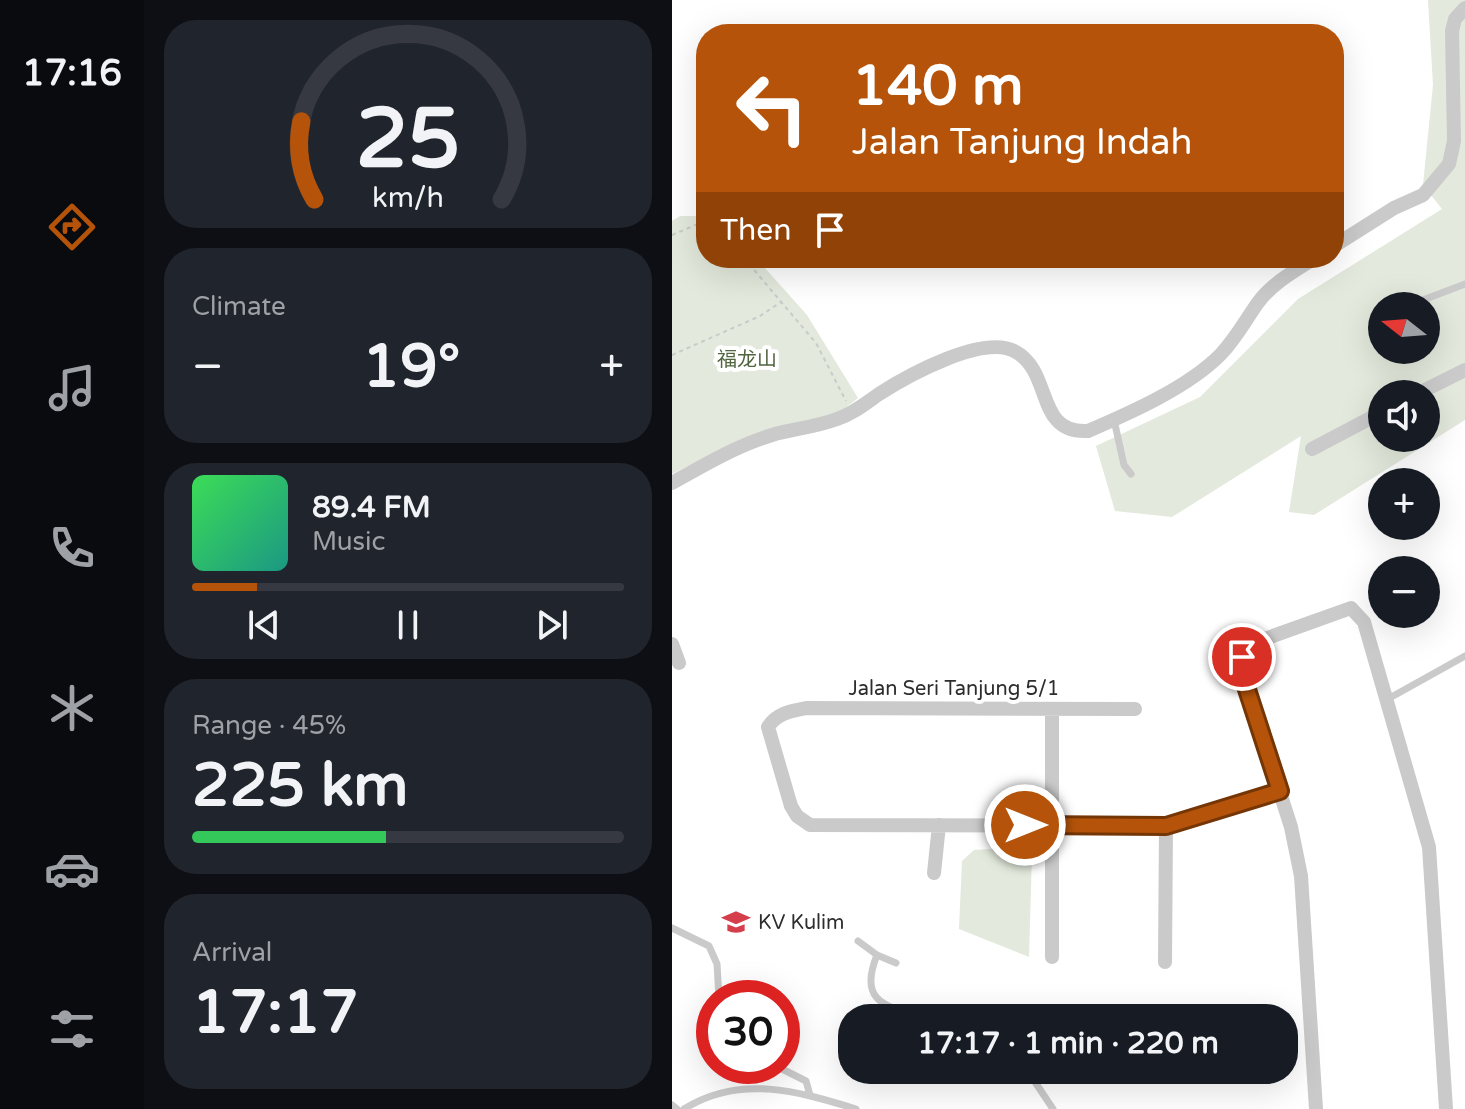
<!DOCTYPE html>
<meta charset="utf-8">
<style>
body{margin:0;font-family:"Varela Round","Noto Sans SC",sans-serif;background:#20242c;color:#f1f3f6;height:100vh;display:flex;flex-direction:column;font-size:30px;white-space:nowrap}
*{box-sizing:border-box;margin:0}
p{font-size:26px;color:#9ea1a6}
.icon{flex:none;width:44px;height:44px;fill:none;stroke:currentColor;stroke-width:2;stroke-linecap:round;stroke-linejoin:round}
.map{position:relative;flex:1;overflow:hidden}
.drawer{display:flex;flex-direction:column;gap:20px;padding:20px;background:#0d0f14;width:528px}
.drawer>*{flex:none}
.hud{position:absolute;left:24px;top:24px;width:648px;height:244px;border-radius:32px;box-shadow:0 8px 32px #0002;background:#b45309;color:#fff;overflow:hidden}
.needle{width:52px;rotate:287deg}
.buttons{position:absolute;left:696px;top:292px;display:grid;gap:16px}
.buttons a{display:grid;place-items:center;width:72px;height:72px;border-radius:50%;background:#171b24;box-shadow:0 8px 32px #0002;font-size:40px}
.speed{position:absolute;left:24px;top:980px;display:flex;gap:16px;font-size:40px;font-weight:700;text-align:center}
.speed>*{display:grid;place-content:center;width:104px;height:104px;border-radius:50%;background:#171b24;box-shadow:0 8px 32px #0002;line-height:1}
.speed .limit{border:12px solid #d22;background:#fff;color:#111}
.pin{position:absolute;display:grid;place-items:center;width:68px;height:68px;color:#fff;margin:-34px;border:4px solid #fff;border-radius:50%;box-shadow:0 2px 8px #0007}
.me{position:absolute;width:88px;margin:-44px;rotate:90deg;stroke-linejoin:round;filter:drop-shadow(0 0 6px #0008)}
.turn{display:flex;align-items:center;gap:28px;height:168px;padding:0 24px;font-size:36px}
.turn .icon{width:104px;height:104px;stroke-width:2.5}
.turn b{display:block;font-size:56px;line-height:68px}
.then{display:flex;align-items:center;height:76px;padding:0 24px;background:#0003;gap:16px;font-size:30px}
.big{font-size:60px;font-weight:700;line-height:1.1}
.drawer .card{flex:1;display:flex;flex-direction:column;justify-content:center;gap:12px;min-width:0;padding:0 28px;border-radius:32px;background:#20242c}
.drawer .dial{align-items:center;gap:0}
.dial svg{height:208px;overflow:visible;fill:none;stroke:#363941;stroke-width:7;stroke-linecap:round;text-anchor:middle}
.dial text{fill:#f1f3f6;stroke:none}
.song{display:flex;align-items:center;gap:24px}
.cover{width:96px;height:96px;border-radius:12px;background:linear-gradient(135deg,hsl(130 70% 55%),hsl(170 70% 35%))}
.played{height:8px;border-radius:4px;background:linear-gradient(90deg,#b45309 15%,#363941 15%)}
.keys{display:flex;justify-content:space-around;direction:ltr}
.heat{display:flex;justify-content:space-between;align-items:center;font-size:44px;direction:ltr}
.charge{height:12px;border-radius:6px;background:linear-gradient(90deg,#34c759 45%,#363941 0)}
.trip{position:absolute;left:166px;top:1004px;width:460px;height:80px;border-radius:32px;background:#171b24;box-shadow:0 8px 32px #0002;font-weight:700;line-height:80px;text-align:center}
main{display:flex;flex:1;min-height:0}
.tab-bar{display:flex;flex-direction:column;width:144px;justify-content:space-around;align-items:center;background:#090b0e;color:#9ea1a6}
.tab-bar .icon{width:56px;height:56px}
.tab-bar .selected{color:#b45309}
.tab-bar b{font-size:36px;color:#f1f3f6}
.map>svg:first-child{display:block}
</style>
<main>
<nav class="tab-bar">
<b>17:16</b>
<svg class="icon selected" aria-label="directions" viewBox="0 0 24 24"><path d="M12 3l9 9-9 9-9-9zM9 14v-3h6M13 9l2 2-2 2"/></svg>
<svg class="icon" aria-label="music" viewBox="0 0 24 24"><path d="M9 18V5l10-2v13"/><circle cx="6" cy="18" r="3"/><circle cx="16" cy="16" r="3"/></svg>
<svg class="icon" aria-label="phone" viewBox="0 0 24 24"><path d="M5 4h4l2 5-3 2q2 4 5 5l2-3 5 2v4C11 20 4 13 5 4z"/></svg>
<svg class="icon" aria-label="climate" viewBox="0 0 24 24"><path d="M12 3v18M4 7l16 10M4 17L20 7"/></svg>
<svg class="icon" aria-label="car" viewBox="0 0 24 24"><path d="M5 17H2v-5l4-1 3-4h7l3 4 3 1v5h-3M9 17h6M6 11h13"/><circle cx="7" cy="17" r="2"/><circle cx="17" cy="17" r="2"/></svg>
<svg class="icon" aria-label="filters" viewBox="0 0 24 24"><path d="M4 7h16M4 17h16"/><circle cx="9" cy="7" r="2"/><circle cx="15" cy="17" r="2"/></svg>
</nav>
<section class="drawer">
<div class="card dial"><svg viewBox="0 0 100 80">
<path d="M14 69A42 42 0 1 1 86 69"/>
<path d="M14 69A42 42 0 0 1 9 39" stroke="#b45309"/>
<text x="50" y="56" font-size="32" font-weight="700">25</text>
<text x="50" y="72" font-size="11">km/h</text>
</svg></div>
<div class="card"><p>Climate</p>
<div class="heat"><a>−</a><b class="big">19°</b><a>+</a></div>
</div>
<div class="card">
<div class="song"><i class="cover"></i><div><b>89.4 FM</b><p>Music</p></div></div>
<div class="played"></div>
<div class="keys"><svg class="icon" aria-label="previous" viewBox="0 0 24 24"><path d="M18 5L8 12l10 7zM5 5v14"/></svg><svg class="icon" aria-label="pause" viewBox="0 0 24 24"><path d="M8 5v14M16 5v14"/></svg><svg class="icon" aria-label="next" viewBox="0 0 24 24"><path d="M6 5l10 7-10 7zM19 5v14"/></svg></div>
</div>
<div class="card"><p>Range · 45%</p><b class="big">225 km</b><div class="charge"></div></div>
<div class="card"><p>Arrival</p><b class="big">17:17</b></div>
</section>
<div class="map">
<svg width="793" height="1109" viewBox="0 0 793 1109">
<rect width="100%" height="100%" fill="#fff"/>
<path fill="#e3e9dc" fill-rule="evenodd" d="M756,0H793V420L642,515L617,512L629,436L500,517L443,511L424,446L528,397L626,299L770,209L751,185L761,85ZM710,306H754V350H710ZM710,394H754V438H710Z
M8,216H34V258H84L135,315L186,398L167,413L80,435L0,474V221Z
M351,847L360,855L357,957L287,929L290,861L302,850Z"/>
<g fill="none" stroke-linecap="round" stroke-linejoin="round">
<path stroke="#cacaca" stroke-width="2" stroke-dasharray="4 4" stroke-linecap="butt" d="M0,235L26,224L34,225
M72,258L144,343L174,401
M0,355L88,316L109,302"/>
<path stroke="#cacaca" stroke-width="7" d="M735,306L793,284
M442,420L452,465L459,474
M714,700L793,656
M0,928L37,946L45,964L47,998
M186,941L205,955L224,963
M205,955C186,1002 213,1006 251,1018
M393,1018H395
M104,1066L134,1081L138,1095
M355,1070L381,1109
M0,1105L5,1109
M12,1109C67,1074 126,1091 184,1109"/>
<path stroke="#cacaca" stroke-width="14" d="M662,246L722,208L751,195L777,164L782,141L780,31L783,19L793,8
M745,394L793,370
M640,449L710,412
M0,483C32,465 64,446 100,435C121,429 144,427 165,419C181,414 194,403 207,394C235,376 312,333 344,352C381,373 363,434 416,431C458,413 517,387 549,354C564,338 573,321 585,304C599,284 622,271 643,258
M0,644L7,663
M380,709V957
M463,709L135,708C119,711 105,713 96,727L119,806L125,816L138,825L494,826L608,791
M262,873L267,825
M493,962L494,826
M644,1109L629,876L619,827L568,668C570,655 575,647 587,641L679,608L692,622L757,847L774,1109"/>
</g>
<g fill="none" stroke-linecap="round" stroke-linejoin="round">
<g stroke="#753606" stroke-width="20">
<path id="route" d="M353,825L494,826L608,791L568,668L570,657"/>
</g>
<use href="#route" stroke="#b45309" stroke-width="14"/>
</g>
<defs>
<g id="school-bare" transform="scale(2.16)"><path d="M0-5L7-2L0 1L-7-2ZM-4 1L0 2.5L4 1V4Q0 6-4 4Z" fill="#d53e4b" stroke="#fff" stroke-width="2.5" paint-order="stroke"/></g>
</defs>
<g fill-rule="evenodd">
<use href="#school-bare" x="64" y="922"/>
</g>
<g text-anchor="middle" stroke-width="8" stroke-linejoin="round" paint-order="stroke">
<g font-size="20" fill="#51653f" stroke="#fff">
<text x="75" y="366">福龙山</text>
</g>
<g font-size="20" fill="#2d2d2d" stroke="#fff">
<text x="282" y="695">Jalan Seri Tanjung 5/1</text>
</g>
<g font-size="20" fill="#2d2d2d" stroke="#fff" text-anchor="start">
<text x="86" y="929">KV Kulim</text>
</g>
</g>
</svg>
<div class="buttons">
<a><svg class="needle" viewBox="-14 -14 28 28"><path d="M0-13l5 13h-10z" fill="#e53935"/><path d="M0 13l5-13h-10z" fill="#9ea1a6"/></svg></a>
<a><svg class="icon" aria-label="sound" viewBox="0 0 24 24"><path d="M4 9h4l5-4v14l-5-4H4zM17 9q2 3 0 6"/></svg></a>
<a>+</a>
<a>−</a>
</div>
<div class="speed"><div class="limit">30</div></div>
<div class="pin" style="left:570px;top:657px;background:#d93025"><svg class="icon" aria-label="arrive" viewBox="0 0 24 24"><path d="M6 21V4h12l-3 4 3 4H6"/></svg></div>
<svg class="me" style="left:353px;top:825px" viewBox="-20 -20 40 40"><circle r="17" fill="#b45309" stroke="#fff" stroke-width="3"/><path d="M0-11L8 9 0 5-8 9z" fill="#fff"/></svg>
<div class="trip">17:17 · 1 min · 220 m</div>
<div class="hud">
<div class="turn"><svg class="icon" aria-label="left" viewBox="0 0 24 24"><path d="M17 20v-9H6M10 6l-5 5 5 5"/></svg><div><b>140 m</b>Jalan Tanjung Indah</div></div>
<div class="then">Then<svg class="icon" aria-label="arrive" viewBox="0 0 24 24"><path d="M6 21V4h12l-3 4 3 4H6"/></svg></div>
</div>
</div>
</main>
